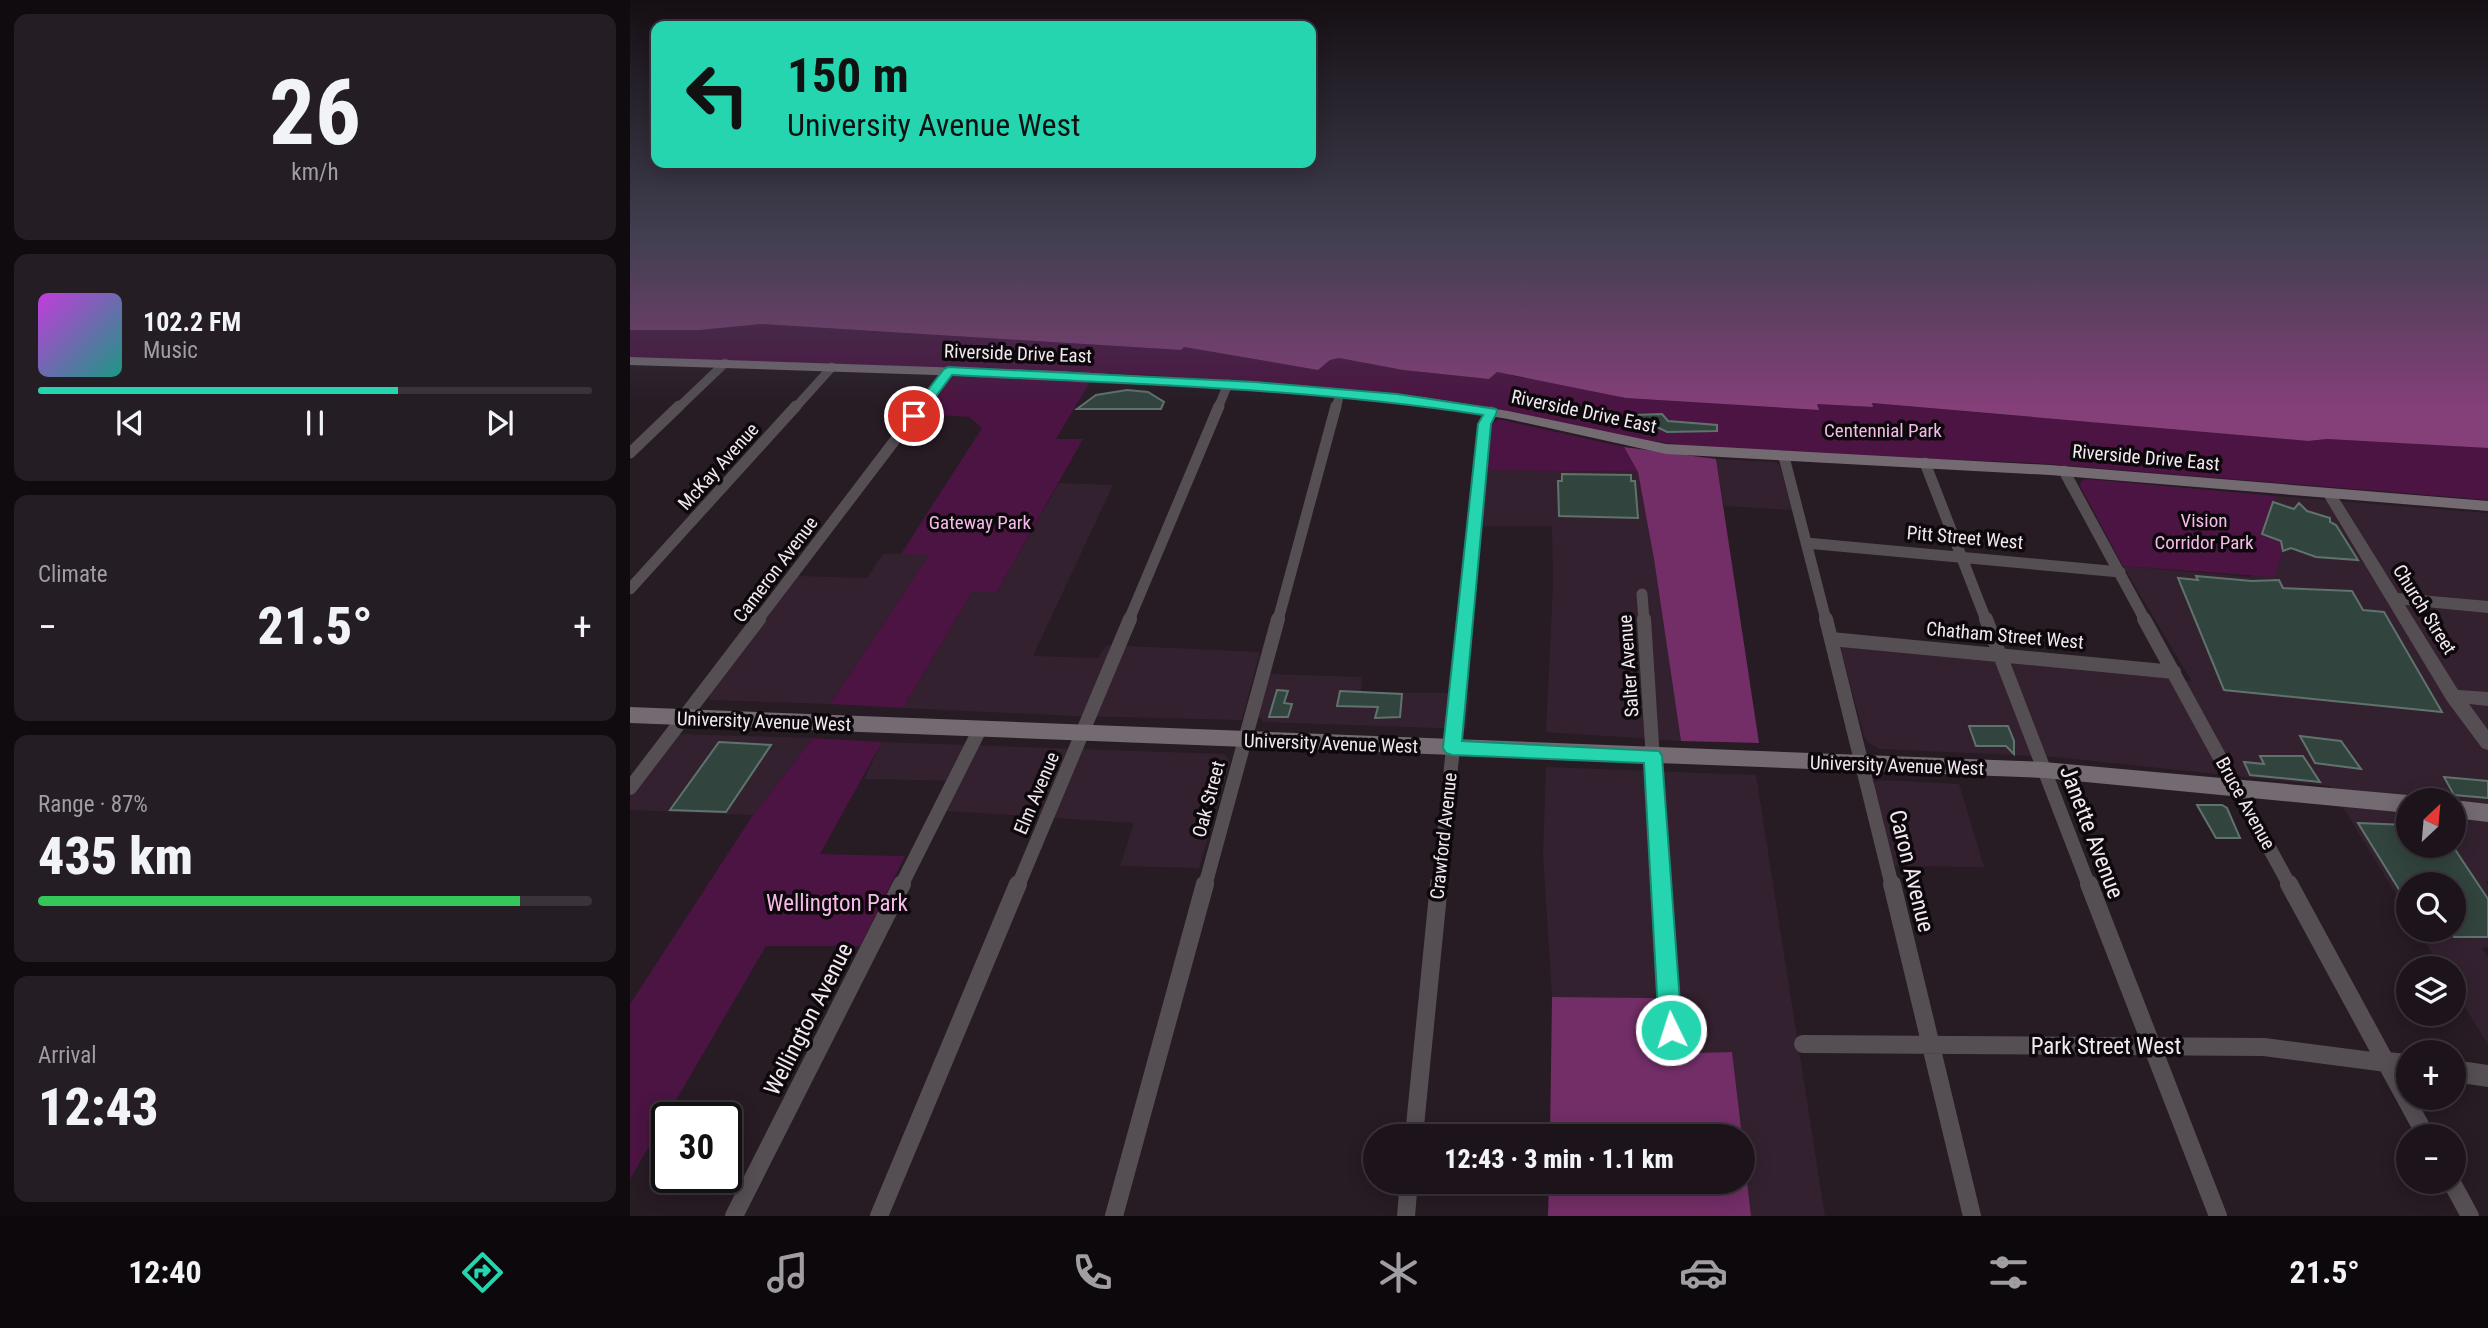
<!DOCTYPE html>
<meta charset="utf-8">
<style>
body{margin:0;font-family:"Roboto Condensed",sans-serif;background:#251d24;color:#f1f3f6;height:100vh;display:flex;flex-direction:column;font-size:26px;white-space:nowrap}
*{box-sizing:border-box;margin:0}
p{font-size:23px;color:#a09ea3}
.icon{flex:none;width:38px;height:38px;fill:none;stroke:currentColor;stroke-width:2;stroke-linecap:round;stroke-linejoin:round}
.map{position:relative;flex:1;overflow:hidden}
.details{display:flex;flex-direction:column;gap:14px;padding:14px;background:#100b0f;width:630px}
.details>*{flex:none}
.banner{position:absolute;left:21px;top:21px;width:665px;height:147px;border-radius:14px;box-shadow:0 4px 18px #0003,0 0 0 2px #3b333a;background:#24d5af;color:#111;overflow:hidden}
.needle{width:46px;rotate:26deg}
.controls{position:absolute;left:1766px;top:788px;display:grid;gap:14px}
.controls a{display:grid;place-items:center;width:70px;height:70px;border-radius:50%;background:#1d141b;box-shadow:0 4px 18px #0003,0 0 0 2px #3b333a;font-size:35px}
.speed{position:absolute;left:21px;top:1102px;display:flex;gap:14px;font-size:35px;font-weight:700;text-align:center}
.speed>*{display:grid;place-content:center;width:91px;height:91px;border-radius:50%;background:#1d141b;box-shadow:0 4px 18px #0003,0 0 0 2px #3b333a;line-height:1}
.speed .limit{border:4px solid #111;border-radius:10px;background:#fff;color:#111}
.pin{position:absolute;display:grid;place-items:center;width:60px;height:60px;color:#fff;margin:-30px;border:4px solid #fff;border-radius:50%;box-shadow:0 2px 7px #0007}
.me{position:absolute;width:77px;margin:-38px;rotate:356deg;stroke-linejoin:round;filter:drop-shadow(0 0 5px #0008)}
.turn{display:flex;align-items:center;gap:24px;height:147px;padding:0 21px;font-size:32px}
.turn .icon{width:91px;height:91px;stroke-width:2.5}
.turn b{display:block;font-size:49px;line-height:60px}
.big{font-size:52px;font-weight:800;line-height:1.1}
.details .tile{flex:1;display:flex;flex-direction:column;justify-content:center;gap:10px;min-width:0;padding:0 24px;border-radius:14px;background:#251d24}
.details .dial{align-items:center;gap:0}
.dial b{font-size:91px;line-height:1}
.song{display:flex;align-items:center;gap:21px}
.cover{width:84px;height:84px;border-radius:10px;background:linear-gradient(135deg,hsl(290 70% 55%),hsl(170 70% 35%))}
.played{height:7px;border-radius:4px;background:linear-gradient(90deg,#24d5af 65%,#3b333a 65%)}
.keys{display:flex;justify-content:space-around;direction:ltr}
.heat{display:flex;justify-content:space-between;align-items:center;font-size:38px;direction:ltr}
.charge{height:10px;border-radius:5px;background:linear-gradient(90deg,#34c759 87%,#3b333a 0)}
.trip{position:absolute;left:733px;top:1124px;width:392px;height:70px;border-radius:35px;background:#1d141b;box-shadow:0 4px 18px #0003,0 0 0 2px #3b333a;font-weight:800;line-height:70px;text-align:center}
.tabs{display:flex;height:112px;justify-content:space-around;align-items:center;background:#0c080b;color:#a09ea3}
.tabs .icon{width:49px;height:49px}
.tabs .on{color:#24d5af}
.tabs b{font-size:32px;color:#f1f3f6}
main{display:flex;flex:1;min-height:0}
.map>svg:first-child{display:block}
</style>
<main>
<section class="details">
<div class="tile dial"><b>26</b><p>km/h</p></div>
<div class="tile">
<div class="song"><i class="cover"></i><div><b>102.2 FM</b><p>Music</p></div></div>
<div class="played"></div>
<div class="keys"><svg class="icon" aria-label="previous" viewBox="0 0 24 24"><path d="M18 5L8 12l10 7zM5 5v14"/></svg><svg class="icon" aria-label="pause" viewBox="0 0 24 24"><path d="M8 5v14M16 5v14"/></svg><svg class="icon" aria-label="next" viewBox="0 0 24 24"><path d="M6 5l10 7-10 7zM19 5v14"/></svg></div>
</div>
<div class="tile"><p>Climate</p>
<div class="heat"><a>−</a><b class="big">21.5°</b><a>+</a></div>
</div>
<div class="tile"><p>Range · 87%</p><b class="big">435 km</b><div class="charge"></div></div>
<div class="tile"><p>Arrival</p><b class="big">12:43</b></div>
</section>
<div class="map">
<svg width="1858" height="1216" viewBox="0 0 1858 1216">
<rect width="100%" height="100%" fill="#271b24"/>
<path fill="#33212f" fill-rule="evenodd" d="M1086,459L1146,462L1150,466L1162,510L1094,506Z
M856,470L1008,472L1024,559L1051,741L916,732L923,583L922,526H851Z
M429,483L483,485L403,656L468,658L477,645L630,652L612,720L444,716L273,708L342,592H367Z
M1646,496L1858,513V881L1856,882L1858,885V947L1852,948L1858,957V1045L1824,989V968H1811L1787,929H1824V884H1778V914L1700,786L1424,757L1250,749L1239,743L1234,736L1209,643L1528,675L1562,682L1493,566L1620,577L1649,540L1632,534ZM1778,800H1824V845H1778Z
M253,554H300L200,704L80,700L79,693L167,576L237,578Z
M637,674L732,677L731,692L840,693L836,729L633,722L626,714Z
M46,734L183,738L123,815L0,810V795Z
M252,742L594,754L600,762L569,868L490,866L504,823L316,811L330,781L234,779Z
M916,767L1126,775L1195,1216H1121L1102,1052L1026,1055L1023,998L922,997L913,854Z
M1253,780L1329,784L1354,867L1264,866L1242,786L1246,781Z"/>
<path fill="#4b1442" d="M132,324L551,350L554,347L688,370L700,360L709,358L773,370L859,379L867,372L883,374L882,376L950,387L996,398L1188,410L1187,404L1243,407L1241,403L1678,441L1697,439L1858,448V500L1404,463L1084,450L989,436L842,404L745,391L518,375L0,358V330H69Z
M330,375L461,380L426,439H453L367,592H342L273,708L200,704L299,555L271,554L352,428L339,417L289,414L317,379Z
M868,419L994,447L1008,472L856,470L861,425Z
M1457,479L1646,496L1632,534L1653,540V551L1644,577L1493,566L1450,486L1451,481Z
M183,738L252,742L190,854L275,856L230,946H136L0,1179V1004L123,815Z"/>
<path fill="#732e67" d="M994,447L1086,459L1129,743L1051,741L1024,559L1008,472Z
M922,997L1024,998L1026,1054L1102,1052L1112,1136H920Z
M1113,1146L1121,1216H918L919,1181H1113Z"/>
<path fill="#853f79" d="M0,237H1858V448L1697,439L1678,441L1242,403L1243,407L1187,404L1189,410L996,398L867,372L859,379L773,370L709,358L700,360L688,370L554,347L551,350L132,324L69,330H0Z"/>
<path fill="#32443e" stroke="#5f736c" stroke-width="2" d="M497,390L518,392L534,402L531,409H447L466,395Z
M1032,414L1038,421L1087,425V431L1037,432L1003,415Z
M932,474L1001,475V481H1005L1008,518L929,516L928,481H932Z
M1643,502L1664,509L1669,503L1677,511L1700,518V522L1706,525L1728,560L1686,557L1661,548L1653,551L1651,541L1632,534Z
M1566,576L1622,581L1649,580L1653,588L1722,591L1733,610L1754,612L1812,712L1594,690L1548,578L1568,580Z
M647,690L658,691L654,703L662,704L658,717H639Z
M710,691L772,694L770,717L745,718L748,707L707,706Z
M1339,726H1378L1384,741V754L1376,746H1346Z
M1670,736L1711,741L1731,769L1685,763Z
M89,742L141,745L96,812L40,810Z
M1630,756H1673L1690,782L1620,775L1614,762L1634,764Z
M1814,777L1858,781V798L1824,795Z
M1567,805H1592L1597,808L1610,838H1586Z
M1728,823L1778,825V845H1822L1858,899V937H1824V884H1778V904Z"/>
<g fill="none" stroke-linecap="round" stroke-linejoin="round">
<path stroke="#554f54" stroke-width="9" d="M48,408L95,363
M165,408L202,367
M290,408L318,371
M588,408L598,384
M706,408L710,393"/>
<path stroke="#554f54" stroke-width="11" d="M0,453L49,406
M1154,457L1196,620
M1295,463L1356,620
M1434,471L1515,620
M1176,543L1490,572
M0,589L166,406
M1012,594L1014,620
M128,620L291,406
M499,620L589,406
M648,620L706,406
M835,620L855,424L861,412"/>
<path stroke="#554f54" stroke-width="14" d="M1014,619L1031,886
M1196,619L1262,886
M1356,619L1459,886
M1514,619L1660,886
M1201,639L1544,672
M0,788L129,619
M271,886L350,729
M388,886L500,619
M575,886L648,619
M809,886L836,619"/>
<path stroke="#554f54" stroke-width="18" d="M1031,884L1041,1030
M1262,884L1342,1216
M1459,884L1588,1216
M1659,884L1796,1136
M1173,1044L1634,1047L1757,1063
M784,1136L809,884
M1821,1181L1840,1216
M104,1216L272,884
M249,1216L388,884
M484,1216L575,884
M776,1216L779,1181"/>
<path fill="#554f54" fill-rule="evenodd" d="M1700,490L1705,492L1768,593L1858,601V613L1775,605L1828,690L1858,692V706L1839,704L1858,730V750L1852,748L1817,701L1693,495Z
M1757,1052L1778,1054V1076L1749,1071L1746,1063L1749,1055Z
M1824,1060L1858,1065V1087L1824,1082Z"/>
<path fill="#746a71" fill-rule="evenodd" d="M0,357L430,371L705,388L793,397L878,411L1036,444L1420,465L1858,501V511L1420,475L1036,454L878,419L793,405L705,396L430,379L0,365Z
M0,707L1414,762L1778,795L1786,800H1778V813L1414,778L0,723Z
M1824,800L1858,804V822L1824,818Z"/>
</g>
<linearGradient id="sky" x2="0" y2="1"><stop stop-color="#150f14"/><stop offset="0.58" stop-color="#413f50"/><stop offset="1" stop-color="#413f50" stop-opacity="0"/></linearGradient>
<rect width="1858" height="407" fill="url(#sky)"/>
<path fill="#24d5af" stroke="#178a72" stroke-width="2" d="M318,367L625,382L767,394L866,409L867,412L861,424L832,741L1029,751L1032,756L1052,1030L1048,1038L1041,1041L1033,1038L1029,1030L1014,763L822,755L816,753L813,748L848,424L853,415C677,388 499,384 322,375L289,419H280V413L314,369Z"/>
<g text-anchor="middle" stroke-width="7" stroke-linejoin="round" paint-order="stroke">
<g font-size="19" fill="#f2e9f0" stroke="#0d080b">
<text transform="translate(388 353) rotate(2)" y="7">Riverside Drive East</text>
<text transform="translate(954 411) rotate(12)" y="7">Riverside Drive East</text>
<text transform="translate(1516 457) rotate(5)" y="7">Riverside Drive East</text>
<text transform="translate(88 466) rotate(-48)" y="7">McKay Avenue</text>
<text transform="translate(1335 537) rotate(5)" y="7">Pitt Street West</text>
<text transform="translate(145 569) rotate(-53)" y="7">Cameron Avenue</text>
<text transform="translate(1795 609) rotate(58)" y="7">Church Street</text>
<text transform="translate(1375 635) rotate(5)" y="7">Chatham Street West</text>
<text transform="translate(998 666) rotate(-94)" y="7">Salter Avenue</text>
<text transform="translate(134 721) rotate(2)" y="7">University Avenue West</text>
<text transform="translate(701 743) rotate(2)" y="7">University Avenue West</text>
<text transform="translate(1267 765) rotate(2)" y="7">University Avenue West</text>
<text transform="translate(406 793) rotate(-67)" y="7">Elm Avenue</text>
<text transform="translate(578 799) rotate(-75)" y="7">Oak Street</text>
<text transform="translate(1616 803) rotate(61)" y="7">Bruce Avenue</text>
<text transform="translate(813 836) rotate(-84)" y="7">Crawford Avenue</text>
</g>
<g font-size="19" fill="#f6bae9" stroke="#0d080b">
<text x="1253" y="437">Centennial Park</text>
<text x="1574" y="527">Vision<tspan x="1574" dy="22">Corridor Park</tspan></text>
<text x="350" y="529">Gateway Park</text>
</g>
<g font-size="23" fill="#f2e9f0" stroke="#0d080b">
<text transform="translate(1462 832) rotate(69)" y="8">Janette Avenue</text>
<text transform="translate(1282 871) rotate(76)" y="8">Caron Avenue</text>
<text transform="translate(178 1019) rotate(-63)" y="8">Wellington Avenue</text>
<text x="1476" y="1054">Park Street West</text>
</g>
<g font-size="23" fill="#f6bae9" stroke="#0d080b">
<text x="207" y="911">Wellington Park</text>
</g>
</g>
</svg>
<div class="controls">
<a><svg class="needle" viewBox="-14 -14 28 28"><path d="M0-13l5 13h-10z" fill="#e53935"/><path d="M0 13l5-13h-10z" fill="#a09ea3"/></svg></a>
<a><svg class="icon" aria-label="search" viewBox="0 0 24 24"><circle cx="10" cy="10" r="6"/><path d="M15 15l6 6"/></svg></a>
<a><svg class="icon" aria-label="layers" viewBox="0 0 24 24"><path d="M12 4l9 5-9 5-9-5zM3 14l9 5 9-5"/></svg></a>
<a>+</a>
<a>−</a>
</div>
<div class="speed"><div class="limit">30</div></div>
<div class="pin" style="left:284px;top:416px;background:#d93025"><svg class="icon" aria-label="arrive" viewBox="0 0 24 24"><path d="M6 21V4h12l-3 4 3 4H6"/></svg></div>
<svg class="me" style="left:1041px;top:1030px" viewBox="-20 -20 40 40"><circle r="17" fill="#24d5af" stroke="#fff" stroke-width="3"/><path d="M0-11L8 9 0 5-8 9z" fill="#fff"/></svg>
<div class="trip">12:43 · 3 min · 1.1 km</div>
<div class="banner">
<div class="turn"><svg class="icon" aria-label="left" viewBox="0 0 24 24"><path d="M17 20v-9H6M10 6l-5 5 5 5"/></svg><div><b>150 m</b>University Avenue West</div></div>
</div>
</div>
</main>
<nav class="tabs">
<b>12:40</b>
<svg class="icon on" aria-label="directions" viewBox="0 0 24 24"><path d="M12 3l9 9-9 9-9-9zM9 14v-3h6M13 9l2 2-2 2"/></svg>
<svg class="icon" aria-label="music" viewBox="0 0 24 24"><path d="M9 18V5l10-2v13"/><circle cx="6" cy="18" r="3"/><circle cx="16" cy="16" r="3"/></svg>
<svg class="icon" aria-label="phone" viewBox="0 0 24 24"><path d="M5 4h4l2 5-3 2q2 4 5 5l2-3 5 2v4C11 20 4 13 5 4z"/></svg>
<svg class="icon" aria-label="climate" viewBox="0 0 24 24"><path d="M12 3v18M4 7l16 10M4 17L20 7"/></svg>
<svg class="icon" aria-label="car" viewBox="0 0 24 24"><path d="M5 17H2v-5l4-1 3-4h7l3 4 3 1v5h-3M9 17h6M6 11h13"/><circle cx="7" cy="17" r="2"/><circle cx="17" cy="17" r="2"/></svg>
<svg class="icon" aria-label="filters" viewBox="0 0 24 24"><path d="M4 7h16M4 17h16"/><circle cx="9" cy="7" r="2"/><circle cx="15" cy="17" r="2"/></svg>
<b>21.5°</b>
</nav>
